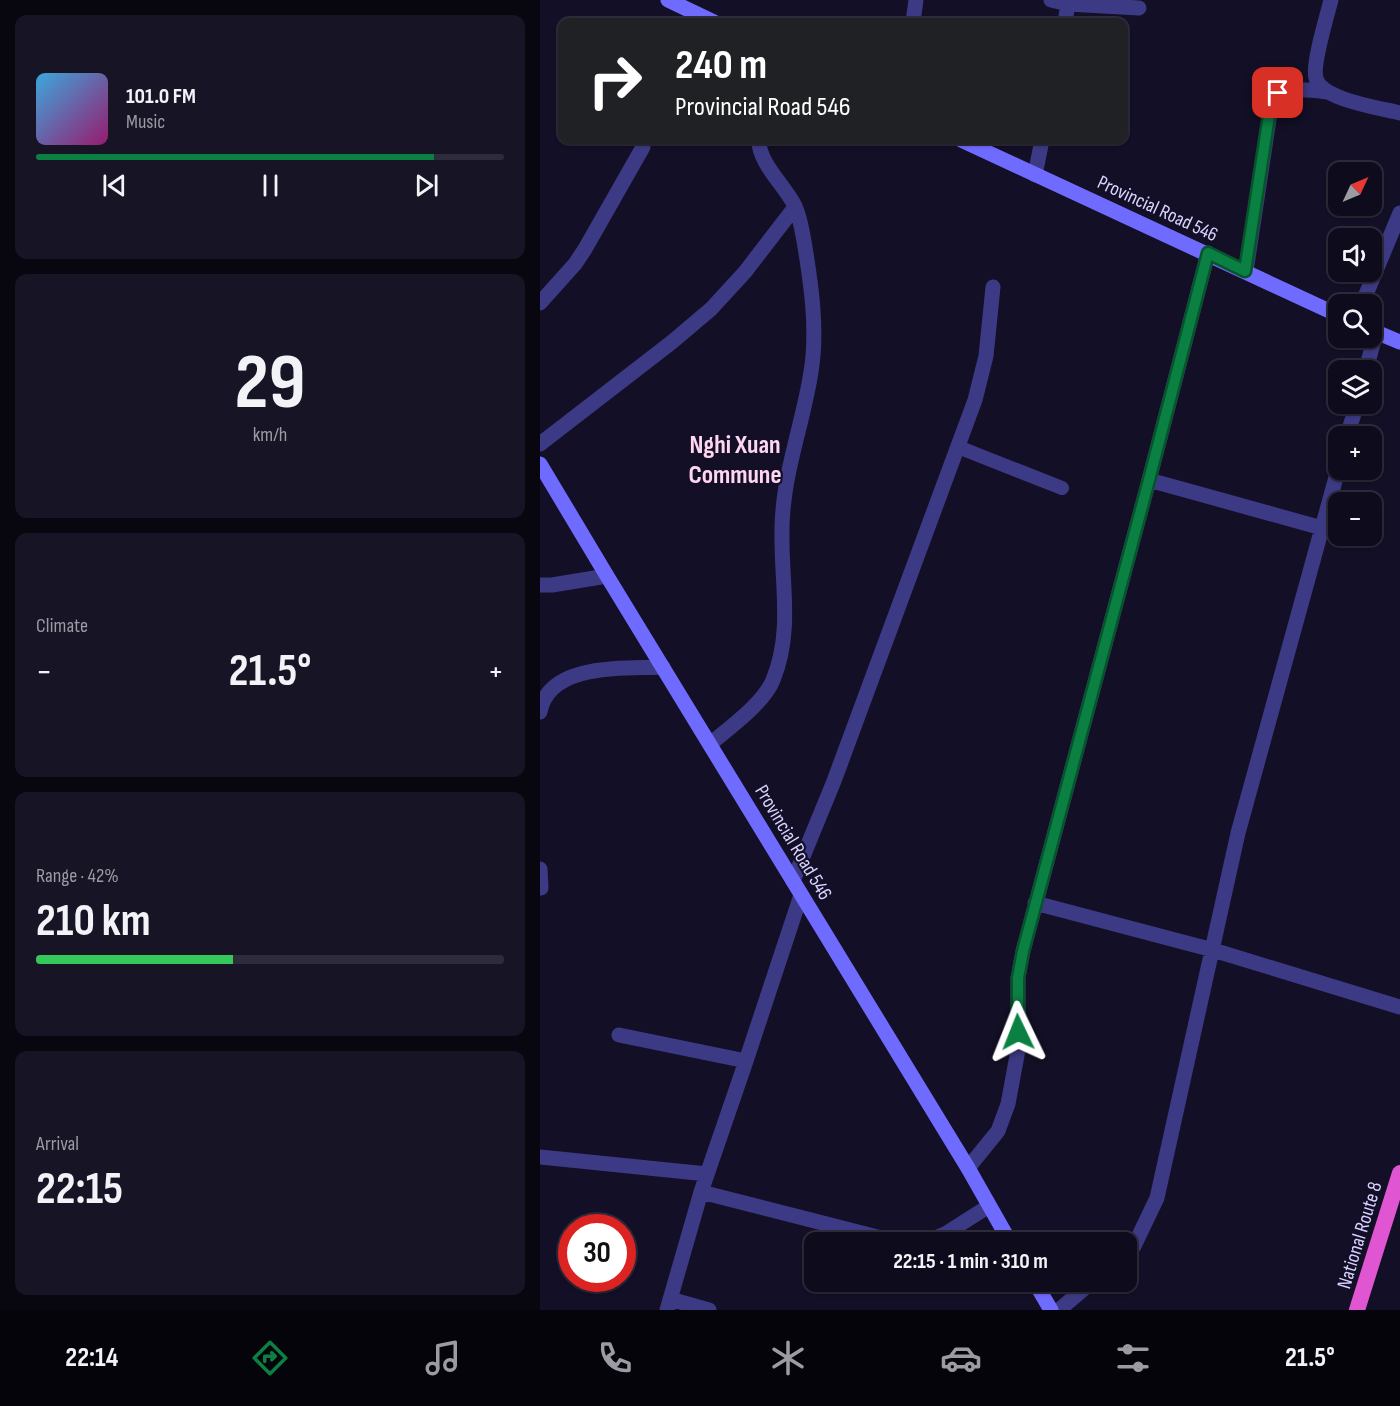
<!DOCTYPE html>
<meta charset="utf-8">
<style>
body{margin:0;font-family:"Sofia Sans Condensed",sans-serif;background:#171425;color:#f1f3f6;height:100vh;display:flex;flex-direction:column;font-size:22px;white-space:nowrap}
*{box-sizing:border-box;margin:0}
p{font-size:20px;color:#9b9ba3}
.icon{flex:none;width:33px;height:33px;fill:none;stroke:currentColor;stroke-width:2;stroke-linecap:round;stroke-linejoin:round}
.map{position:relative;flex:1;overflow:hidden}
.side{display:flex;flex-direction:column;gap:15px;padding:15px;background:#08060f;width:540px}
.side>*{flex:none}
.top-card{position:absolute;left:18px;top:18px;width:570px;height:126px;border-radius:12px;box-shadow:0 2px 4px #0004,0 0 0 2px #2e2b3b;background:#202124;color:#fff;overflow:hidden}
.needle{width:39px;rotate:46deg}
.tools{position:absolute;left:788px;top:162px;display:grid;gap:12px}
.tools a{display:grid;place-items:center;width:54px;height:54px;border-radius:12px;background:#0e0b1c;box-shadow:0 2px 4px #0004,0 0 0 2px #2e2b3b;font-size:30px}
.speed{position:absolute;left:18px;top:1214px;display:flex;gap:12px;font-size:30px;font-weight:700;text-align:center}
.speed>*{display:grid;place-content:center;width:78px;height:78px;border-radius:50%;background:#0e0b1c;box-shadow:0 2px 4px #0004,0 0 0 2px #2e2b3b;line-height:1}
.speed .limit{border:9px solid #d22;background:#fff;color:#111}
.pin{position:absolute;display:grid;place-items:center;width:51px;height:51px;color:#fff;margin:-26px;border-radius:12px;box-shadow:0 3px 9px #0006}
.me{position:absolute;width:66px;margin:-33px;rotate:358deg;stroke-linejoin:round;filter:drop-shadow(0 0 4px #0008)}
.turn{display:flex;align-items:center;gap:21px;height:126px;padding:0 18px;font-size:27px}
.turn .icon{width:78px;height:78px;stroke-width:2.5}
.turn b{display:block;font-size:42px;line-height:51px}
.big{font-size:45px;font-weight:700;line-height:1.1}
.side .tile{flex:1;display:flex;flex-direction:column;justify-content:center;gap:9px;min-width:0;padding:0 21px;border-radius:12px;background:#171425}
.side .dial{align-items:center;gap:0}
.dial b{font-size:78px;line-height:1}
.song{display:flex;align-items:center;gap:18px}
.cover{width:72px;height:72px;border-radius:9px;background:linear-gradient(135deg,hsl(200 70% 55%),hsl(320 70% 35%))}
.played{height:6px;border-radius:3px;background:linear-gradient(90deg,#0b8043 85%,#2e2b3b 85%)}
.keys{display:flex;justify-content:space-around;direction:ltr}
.heat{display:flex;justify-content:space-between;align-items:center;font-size:33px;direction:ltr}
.charge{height:9px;border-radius:4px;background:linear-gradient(90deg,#34c759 42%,#2e2b3b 0)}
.trip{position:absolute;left:264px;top:1232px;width:333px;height:60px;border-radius:12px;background:#0e0b1c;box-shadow:0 2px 4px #0004,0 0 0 2px #2e2b3b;font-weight:700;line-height:60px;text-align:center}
.tab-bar{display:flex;height:96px;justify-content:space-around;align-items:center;background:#06040b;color:#9b9ba3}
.tab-bar .icon{width:42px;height:42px}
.tab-bar .on{color:#0b8043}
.tab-bar b{font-size:27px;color:#f1f3f6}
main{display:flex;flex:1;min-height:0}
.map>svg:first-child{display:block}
</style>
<main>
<section class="side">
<div class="tile">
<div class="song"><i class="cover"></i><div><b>101.0 FM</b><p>Music</p></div></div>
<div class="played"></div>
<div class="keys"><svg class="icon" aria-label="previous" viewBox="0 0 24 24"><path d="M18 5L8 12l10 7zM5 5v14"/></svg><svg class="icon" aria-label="pause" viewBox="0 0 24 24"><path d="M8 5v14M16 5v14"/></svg><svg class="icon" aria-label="next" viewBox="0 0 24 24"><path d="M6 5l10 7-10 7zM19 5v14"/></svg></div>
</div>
<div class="tile dial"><b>29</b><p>km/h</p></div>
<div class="tile"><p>Climate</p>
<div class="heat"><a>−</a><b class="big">21.5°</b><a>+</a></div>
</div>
<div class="tile"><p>Range · 42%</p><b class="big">210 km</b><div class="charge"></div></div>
<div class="tile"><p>Arrival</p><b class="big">22:15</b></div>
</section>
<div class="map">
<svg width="860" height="1310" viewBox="0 0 860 1310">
<rect width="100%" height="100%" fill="#130f26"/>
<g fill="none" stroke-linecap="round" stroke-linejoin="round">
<path stroke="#3d3a85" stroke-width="14" d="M418,447L522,488"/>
<path stroke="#3d3a85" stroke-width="15" d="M511,0L528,4L525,22
M791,0C787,16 772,65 776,78C781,100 841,108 860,113
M528,4L599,8
M373,22L376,0
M495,175L502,140
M706,271L732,100L738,93C755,88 770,90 787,92
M0,303L35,264L45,249L103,147
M822,304L860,213
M826,370L836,332
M807,436L817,404
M0,444L132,342L171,309L205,272L255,207
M609,480L782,528
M0,585H12L67,576
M0,712C9,662 85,669 123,667
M170,744C189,728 224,703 233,680C256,624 237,568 243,510C247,463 264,418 271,372C278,330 271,283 264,241C262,230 260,217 255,206C245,186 218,162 219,140
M0,869L1,888
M253,881L294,781L435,400L446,356L453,287
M495,903L673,950L860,1007
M79,1035L206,1061
M0,1157L167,1174
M428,1168L458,1131L468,1104L478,1050V978L483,951L609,480L668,253
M161,1192L357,1242
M385,1242L405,1234L449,1206
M586,1252L594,1246L617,1198L698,833L798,470
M130,1299L169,1310
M127,1310L161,1192L206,1061L261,895
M519,1310L553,1281"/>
<path stroke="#6f6bff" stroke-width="15" d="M128,0L174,22
M421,140L798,315
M831,330L860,342
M0,464L67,576L428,1168L470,1242
M494,1281L511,1310"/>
<path stroke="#e055d1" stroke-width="16" d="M817,1310L860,1173"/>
</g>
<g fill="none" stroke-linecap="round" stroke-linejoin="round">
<g stroke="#07532c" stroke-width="15">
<path id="route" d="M478,1032V978L483,951L609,480L668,253L705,271L730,109L732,100L738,93"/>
</g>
<use href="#route" stroke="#0b8043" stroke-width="10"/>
</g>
<g text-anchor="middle" stroke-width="4.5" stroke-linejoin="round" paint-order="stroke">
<g font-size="20" fill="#d9d4ff" stroke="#130f26">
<text transform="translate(618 208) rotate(25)" y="7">Provincial Road 546</text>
<text transform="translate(254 842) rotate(59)" y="7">Provincial Road 546</text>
<text transform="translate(819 1235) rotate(-73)" y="7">National Route 8</text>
</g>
<g font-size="26" font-weight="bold" fill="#ffd6f0" stroke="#130f26">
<text x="195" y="453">Nghi Xuan<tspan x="195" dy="30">Commune</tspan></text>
</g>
</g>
</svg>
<div class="tools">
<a><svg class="needle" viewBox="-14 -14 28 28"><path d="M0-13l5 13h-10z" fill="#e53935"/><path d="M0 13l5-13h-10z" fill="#9b9ba3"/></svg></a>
<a><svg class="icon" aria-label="sound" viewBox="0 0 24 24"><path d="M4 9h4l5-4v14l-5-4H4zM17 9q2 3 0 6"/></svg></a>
<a><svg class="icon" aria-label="search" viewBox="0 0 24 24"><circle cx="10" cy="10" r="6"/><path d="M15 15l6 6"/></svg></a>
<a><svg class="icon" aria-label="layers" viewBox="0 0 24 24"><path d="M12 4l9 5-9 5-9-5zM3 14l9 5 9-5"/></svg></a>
<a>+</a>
<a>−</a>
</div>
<div class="speed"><div class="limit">30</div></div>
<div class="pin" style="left:738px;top:93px;background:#d93025"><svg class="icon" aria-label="arrive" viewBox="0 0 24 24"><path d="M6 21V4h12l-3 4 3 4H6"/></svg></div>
<svg class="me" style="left:478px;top:1032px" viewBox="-20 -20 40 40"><path d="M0-17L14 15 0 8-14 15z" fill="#0b8043" stroke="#fff" stroke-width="4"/></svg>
<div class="trip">22:15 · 1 min · 310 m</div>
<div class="top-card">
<div class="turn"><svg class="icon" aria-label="right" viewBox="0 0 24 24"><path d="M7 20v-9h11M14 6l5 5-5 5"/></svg><div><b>240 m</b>Provincial Road 546</div></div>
</div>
</div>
</main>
<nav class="tab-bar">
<b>22:14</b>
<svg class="icon on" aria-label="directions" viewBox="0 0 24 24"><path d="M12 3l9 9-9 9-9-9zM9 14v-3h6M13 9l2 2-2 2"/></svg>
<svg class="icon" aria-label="music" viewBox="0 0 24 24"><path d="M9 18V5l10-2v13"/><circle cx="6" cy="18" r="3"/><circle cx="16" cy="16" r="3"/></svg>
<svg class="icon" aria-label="phone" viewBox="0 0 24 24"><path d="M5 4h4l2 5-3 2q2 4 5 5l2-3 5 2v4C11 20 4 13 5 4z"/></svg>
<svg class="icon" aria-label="climate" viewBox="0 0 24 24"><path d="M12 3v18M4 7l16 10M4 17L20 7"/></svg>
<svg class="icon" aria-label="car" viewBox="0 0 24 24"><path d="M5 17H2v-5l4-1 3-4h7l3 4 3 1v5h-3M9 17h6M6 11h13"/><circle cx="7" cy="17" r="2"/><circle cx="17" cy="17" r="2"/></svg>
<svg class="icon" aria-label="filters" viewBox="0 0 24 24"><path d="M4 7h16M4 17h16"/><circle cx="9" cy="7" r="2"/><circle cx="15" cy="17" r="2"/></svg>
<b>21.5°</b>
</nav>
